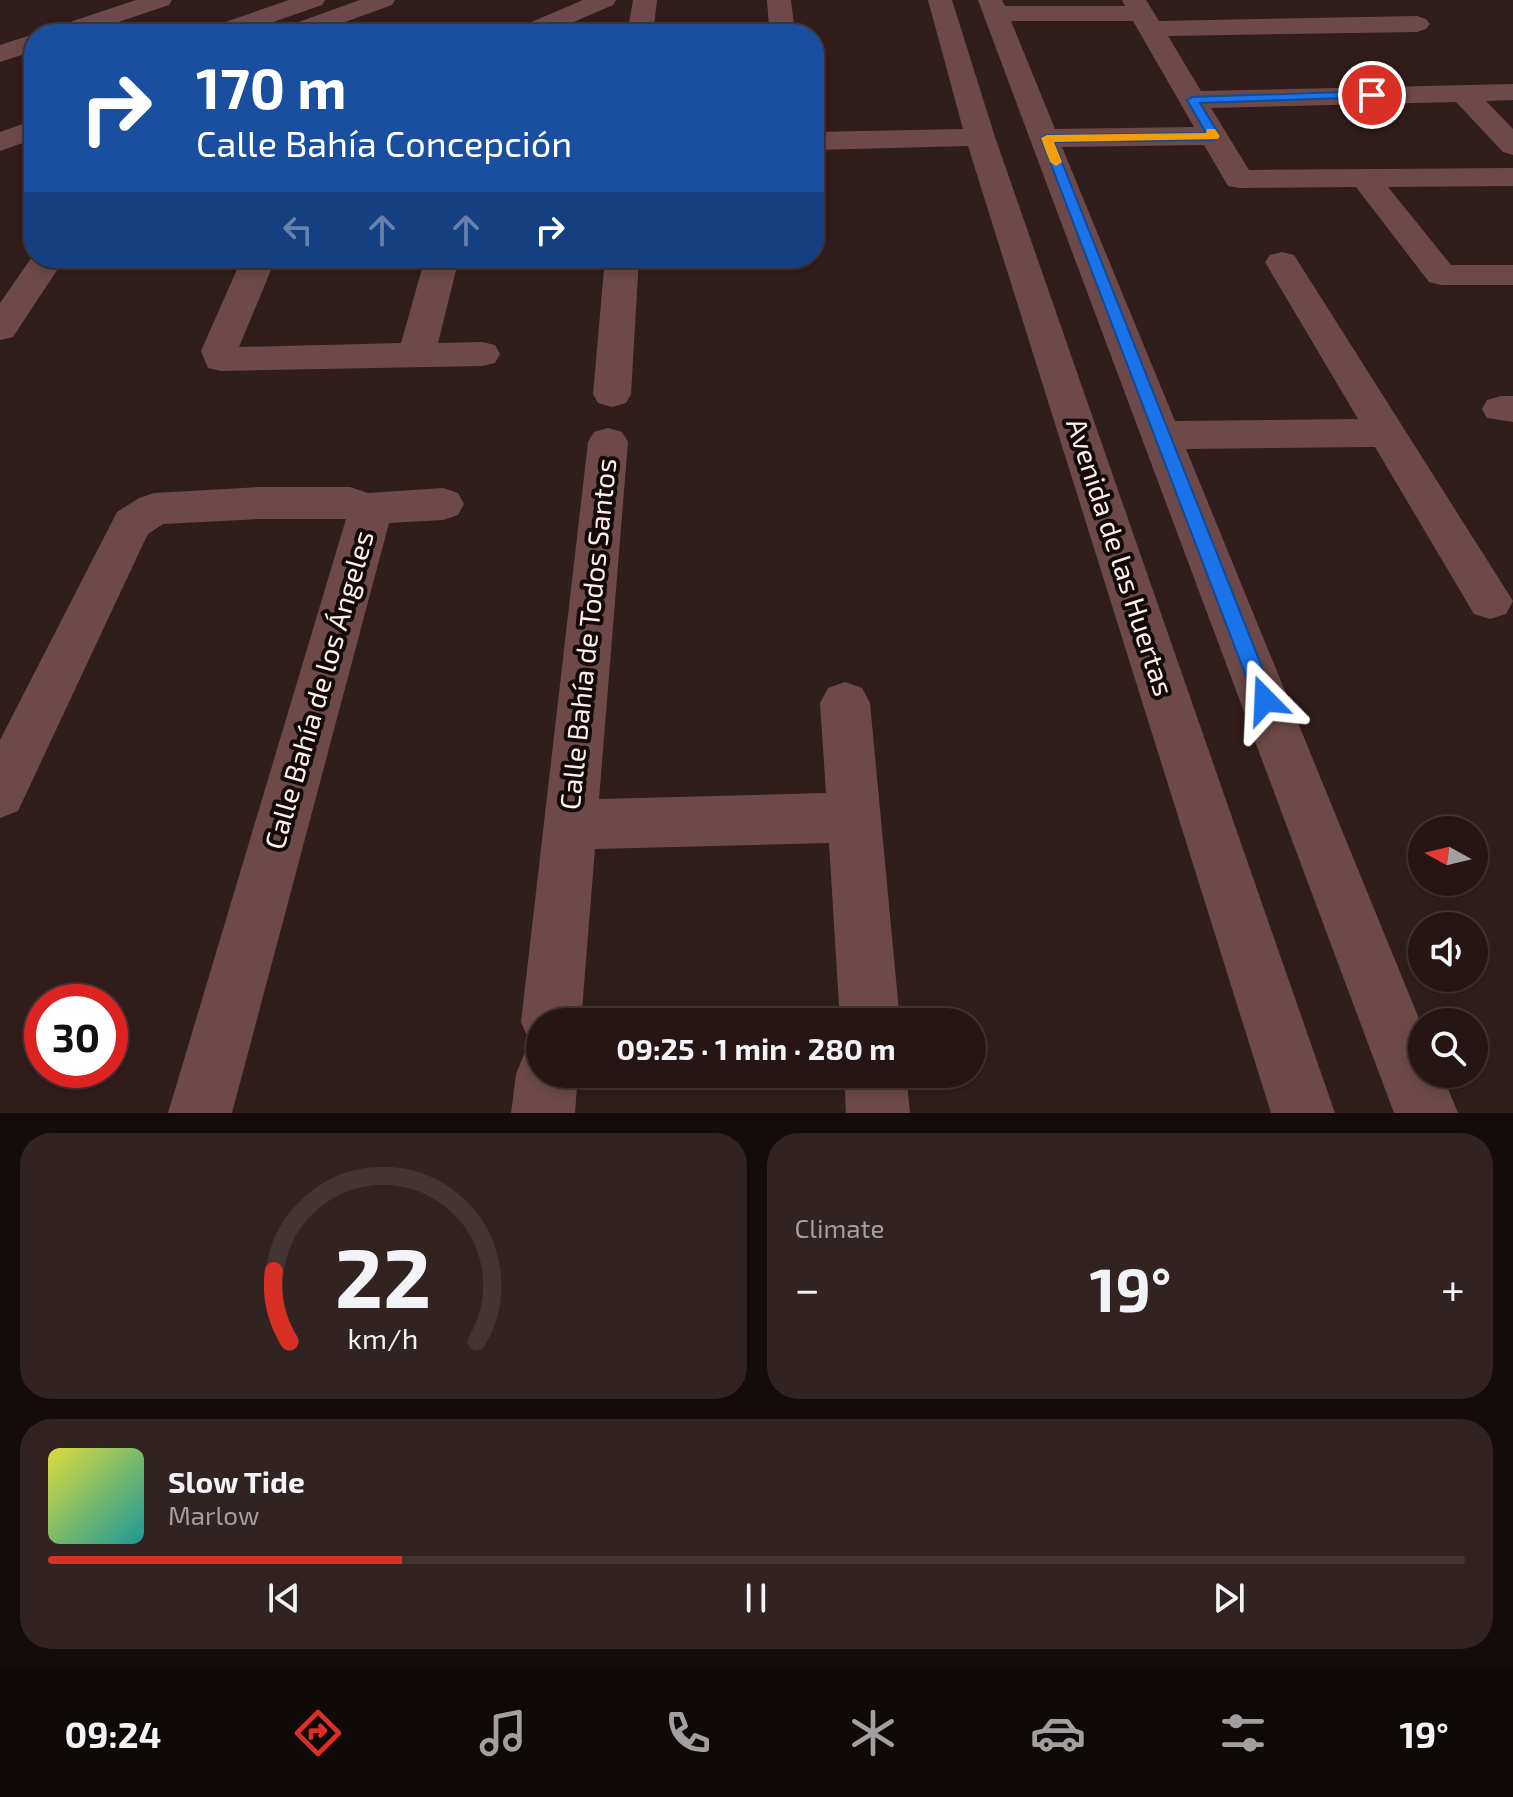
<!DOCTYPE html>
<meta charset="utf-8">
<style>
body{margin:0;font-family:"Exo 2",sans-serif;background:#312322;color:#f1f3f6;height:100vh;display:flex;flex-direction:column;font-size:30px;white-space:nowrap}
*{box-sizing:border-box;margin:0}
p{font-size:26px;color:#a39fa0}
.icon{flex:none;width:44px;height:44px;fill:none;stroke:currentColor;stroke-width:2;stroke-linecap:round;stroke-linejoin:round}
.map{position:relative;height:1113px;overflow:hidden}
.sheet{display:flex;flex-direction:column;gap:20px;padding:20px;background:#140c0c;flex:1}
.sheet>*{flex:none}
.banner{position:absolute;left:24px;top:24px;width:800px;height:244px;border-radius:32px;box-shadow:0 4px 12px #0003,0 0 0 2px #423534;background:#1a4fa0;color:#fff;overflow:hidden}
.needle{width:52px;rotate:278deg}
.controls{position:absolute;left:1408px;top:816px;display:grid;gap:16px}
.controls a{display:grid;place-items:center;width:80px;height:80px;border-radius:50%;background:#251615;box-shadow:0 4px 12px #0003,0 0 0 2px #423534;font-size:40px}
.speed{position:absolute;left:24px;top:984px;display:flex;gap:16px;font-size:40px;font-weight:700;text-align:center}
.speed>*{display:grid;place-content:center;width:104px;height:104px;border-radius:50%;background:#251615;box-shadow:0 4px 12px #0003,0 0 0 2px #423534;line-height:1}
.speed .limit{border:12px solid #d22;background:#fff;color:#111}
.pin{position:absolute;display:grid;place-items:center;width:68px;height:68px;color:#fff;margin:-34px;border:4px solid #fff;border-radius:50%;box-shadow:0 2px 8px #0007}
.me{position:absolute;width:88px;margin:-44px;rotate:339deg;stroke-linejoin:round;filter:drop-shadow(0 0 6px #0008)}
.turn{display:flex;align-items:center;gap:28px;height:168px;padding:0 40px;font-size:36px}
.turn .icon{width:104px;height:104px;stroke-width:2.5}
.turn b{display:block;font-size:56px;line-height:68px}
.lanes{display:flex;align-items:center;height:76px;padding:0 40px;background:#0003;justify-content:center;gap:40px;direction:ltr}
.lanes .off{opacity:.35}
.big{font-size:60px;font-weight:700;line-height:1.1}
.sheet .widget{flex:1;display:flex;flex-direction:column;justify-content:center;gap:12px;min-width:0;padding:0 28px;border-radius:32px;background:#312322}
.sheet .dial{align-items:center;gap:0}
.dial svg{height:208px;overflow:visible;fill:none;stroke:#423534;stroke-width:7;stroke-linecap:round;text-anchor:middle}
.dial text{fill:#f1f3f6;stroke:none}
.song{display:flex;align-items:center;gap:24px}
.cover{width:96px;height:96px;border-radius:12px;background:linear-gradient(135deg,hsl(60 70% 55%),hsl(180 70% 35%))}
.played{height:8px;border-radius:4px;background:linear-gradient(90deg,#d93025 25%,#423534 25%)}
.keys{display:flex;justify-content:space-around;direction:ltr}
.heat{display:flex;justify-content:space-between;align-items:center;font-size:44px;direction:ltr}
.sheet .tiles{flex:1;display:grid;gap:20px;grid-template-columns:1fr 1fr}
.widget:last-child{grid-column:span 2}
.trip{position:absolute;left:526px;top:1008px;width:460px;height:80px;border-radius:40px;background:#251615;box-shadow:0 4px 12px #0003,0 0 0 2px #423534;font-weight:700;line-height:80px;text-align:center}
.menu{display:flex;height:128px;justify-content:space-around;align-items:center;background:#0f0908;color:#a39fa0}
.menu .icon{width:56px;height:56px}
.menu .current{color:#d93025}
.menu b{font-size:36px;color:#f1f3f6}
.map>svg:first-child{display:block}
</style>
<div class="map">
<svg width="1513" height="1113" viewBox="0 0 1513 1113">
<rect width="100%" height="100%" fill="#311d1c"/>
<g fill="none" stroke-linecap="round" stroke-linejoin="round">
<path fill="#6d4a49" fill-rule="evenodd" d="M136,0H172L169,5L83,34H45L49,29Z
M289,0H325L322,5L239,34H201L205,29Z
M360,0H395L392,5L312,34H275L279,29Z
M583,0H616L613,5L546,34H511L515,29Z
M633,0H657L653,34H627Z
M767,0H791L795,34H723L727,29L769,26Z
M928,0H952L995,137L1335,1113H1271L968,146L814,150V132L963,129Z
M978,0H1002L1005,6H1125L1122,0H1146L1159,21L1417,16L1426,19L1430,24L1426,29L1417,32L1168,36L1201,91L1513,84V100L1486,101L1513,129V155L1503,152L1456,102L1211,108L1249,170L1513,168V186L1388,187L1451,265H1513V285H1441L1429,282L1356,187L1239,188L1228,186L1204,145L1062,147L1175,421L1358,419L1265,262L1270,255L1282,252L1294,255L1513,601L1506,614L1490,619L1474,614L1375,447L1186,449L1422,1026V1074H1442L1458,1113H1394ZM1011,21H1133L1194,127L1055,129Z
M34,34V51L0,62V45Z
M34,120V139L0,151V132Z
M34,254V258H65L13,337L0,340V303Z
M242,258H276L239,347L401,343L425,258H459L438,343L482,342L495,345L500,354L495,363L482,366L221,371L208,368L201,351Z
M605,258H639L631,394L626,403L612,407L598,403L593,394Z
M1501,396H1513V422L1487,418L1482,409L1487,400Z
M608,428L622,432L628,442L599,799L826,793L820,703L828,688L845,682L862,688L870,703L900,1022H840L829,843L595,849L581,1022H540V1074H578L575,1113H511L516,1074L525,1052L538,1047L530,1043L521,1022L588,442L594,432Z
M259,487H350L368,493L443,488L458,493L464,504L458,515L443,520L389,523L232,1113H168L346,519H259L163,524L148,534L144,542L18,811L0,818V740L117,512L139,498L154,493Z
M844,1074H906L910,1113H846Z"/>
</g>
<path fill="#1a73e8" stroke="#114b97" stroke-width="2" d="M1372,91L1378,95L1376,97L1200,103L1220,136L1214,140L1054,142L1275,700L1272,707L1265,709L1258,707L1255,700L1041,138L1047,135L1206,133L1187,100L1192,97Z"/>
<path fill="#f59e0b" d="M1207,129H1215L1220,136L1218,139L1054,142L1062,162L1056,166L1050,162L1041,138L1047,135L1206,133Z"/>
<g text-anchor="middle" stroke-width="8" stroke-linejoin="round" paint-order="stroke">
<g font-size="28" fill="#fdeeed" stroke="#130a09">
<text transform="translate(1120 557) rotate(72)" y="10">Avenida de las Huertas</text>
<text transform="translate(588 634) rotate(-84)" y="10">Calle Bahía de Todos Santos</text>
<text transform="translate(319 690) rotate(-74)" y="10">Calle Bahía de los Ángeles</text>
</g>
</g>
</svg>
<div class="controls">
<a><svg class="needle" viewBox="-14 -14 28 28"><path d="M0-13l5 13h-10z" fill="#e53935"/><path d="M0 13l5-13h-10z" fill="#a39fa0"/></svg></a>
<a><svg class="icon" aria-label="sound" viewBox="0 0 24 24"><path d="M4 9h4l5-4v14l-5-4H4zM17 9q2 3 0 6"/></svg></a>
<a><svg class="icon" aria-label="search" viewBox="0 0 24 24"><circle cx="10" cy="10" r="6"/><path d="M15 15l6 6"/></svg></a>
</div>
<div class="speed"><div class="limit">30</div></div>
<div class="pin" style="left:1372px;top:95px;background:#d93025"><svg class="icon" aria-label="arrive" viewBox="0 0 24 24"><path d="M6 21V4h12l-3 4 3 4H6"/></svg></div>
<svg class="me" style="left:1265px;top:700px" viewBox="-20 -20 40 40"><path d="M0-17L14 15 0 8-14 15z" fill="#1a73e8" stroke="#fff" stroke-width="4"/></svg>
<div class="trip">09:25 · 1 min · 280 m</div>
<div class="banner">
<div class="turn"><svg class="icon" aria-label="right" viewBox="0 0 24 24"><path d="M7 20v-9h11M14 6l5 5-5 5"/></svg><div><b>170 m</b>Calle Bahía Concepción</div></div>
<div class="lanes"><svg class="icon off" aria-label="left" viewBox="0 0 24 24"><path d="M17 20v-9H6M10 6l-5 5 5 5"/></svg><svg class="icon off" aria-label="ahead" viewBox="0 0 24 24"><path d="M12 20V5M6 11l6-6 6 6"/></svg><svg class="icon off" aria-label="ahead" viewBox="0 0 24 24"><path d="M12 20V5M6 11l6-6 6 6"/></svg><svg class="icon" aria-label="right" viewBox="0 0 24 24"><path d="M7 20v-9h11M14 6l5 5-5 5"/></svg></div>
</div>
</div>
<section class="sheet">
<div class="tiles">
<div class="widget dial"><svg viewBox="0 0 100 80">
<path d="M14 69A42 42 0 1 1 86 69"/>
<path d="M14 69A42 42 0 0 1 8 42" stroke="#d93025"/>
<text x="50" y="56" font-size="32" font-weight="700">22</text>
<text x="50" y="72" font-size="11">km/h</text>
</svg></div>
<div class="widget"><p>Climate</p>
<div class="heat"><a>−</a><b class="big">19°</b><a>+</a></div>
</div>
<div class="widget">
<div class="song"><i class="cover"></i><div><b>Slow Tide</b><p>Marlow</p></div></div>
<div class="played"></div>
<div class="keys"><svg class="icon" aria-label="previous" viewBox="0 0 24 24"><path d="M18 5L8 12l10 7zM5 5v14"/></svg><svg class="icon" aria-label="pause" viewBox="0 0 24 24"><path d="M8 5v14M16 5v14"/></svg><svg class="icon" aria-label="next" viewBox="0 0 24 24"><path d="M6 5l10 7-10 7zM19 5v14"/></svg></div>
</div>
</div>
</section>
<nav class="menu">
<b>09:24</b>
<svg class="icon current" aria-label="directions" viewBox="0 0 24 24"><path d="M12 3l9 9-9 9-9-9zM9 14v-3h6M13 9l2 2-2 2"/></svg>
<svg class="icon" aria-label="music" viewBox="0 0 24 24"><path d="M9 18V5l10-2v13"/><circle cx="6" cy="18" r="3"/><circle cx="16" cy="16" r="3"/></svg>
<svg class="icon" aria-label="phone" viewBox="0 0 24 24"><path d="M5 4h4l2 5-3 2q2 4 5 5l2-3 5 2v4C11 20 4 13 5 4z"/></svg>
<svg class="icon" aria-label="climate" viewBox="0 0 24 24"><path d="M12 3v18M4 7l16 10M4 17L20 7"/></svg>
<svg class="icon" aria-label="car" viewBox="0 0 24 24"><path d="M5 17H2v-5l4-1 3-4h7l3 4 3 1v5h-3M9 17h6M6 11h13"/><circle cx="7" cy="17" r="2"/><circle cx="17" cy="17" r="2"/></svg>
<svg class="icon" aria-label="filters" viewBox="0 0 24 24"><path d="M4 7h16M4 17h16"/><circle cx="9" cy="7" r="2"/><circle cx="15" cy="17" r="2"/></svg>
<b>19°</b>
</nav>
